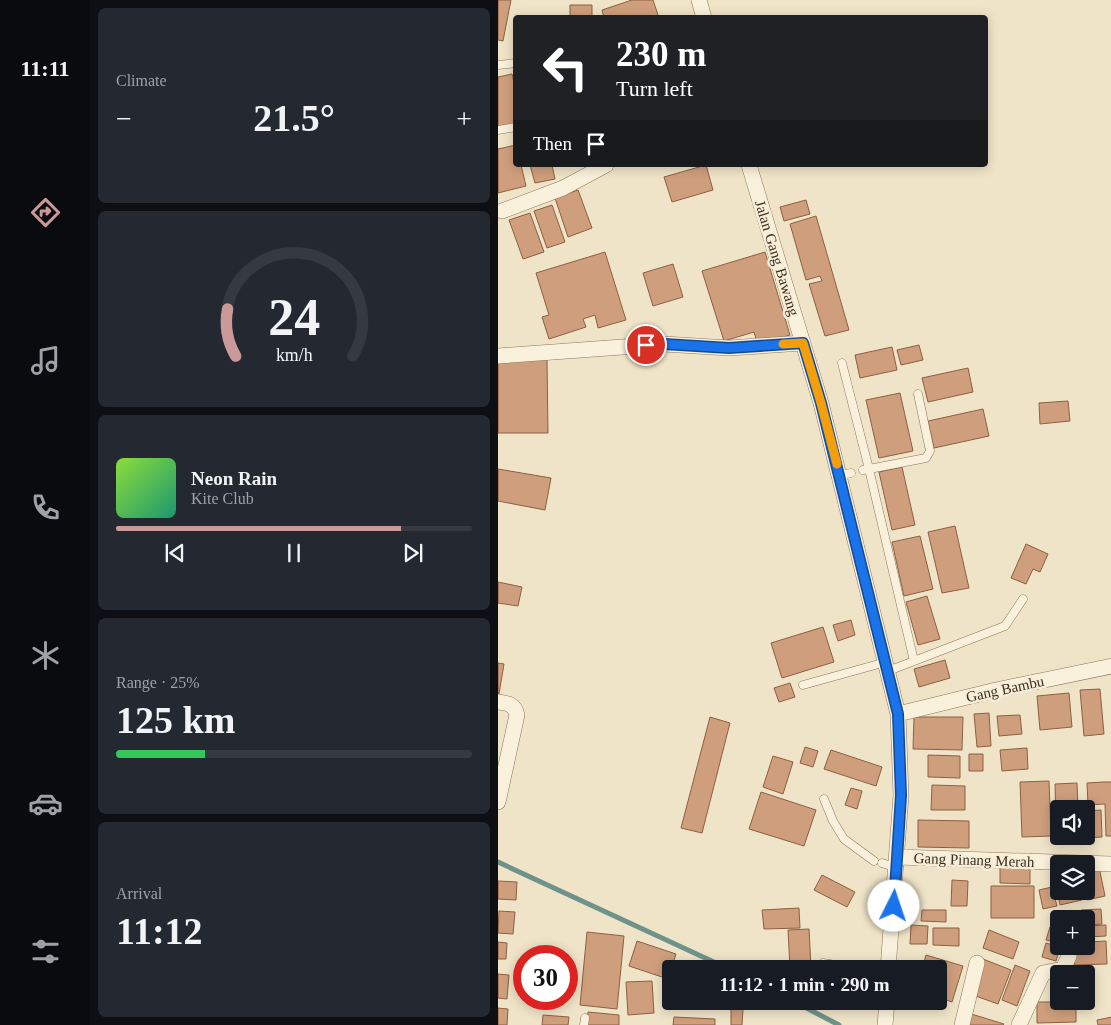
<!DOCTYPE html>
<meta charset="utf-8">
<style>
body{margin:0;font-family:Georgia,serif;background:#242831;color:#f1f3f6;height:100vh;display:flex;flex-direction:column;font-size:19px;white-space:nowrap}
*{box-sizing:border-box;margin:0}
p{font-size:16px;color:#9ea1a6}
.icon{flex:none;width:28px;height:28px;fill:none;stroke:currentColor;stroke-width:2;stroke-linecap:round;stroke-linejoin:round}
.map{position:relative;flex:1;overflow:hidden}
.side{display:flex;flex-direction:column;gap:8px;padding:8px;background:#0d0f14;width:408px}
.side>*{flex:none}
.banner{position:absolute;left:15px;top:15px;width:475px;height:152px;border-radius:5px;box-shadow:0 2px 12px #0003;background:#202124;color:#fff;overflow:hidden}
.controls{position:absolute;left:552px;top:800px;display:grid;gap:10px}
.controls a{display:grid;place-items:center;width:45px;height:45px;border-radius:5px;background:#171b24;box-shadow:0 2px 12px #0003;font-size:25px}
.speed{position:absolute;left:15px;top:945px;display:flex;gap:10px;font-size:25px;font-weight:700;text-align:center}
.speed>*{display:grid;place-content:center;width:65px;height:65px;border-radius:50%;background:#171b24;box-shadow:0 2px 12px #0003;line-height:1}
.speed .limit{border:8px solid #d22;background:#fff;color:#111}
.pin{position:absolute;display:grid;place-items:center;width:42px;height:42px;color:#fff;margin:-21px;border:2px solid #fff;border-radius:50%;box-shadow:0 1px 5px #0007}
.me{position:absolute;width:55px;margin:-28px;rotate:4deg;stroke-linejoin:round;filter:drop-shadow(0 0 4px #0008)}
.turn{display:flex;align-items:center;gap:18px;height:105px;padding:0 20px;font-size:22px}
.turn .icon{width:65px;height:65px;stroke-width:2.5}
.turn b{display:block;font-size:35px;line-height:42px}
.then{display:flex;align-items:center;height:48px;padding:0 20px;background:#0003;gap:10px;font-size:19px}
.big{font-size:38px;font-weight:800;line-height:1.1}
.side .tile{flex:1;display:flex;flex-direction:column;justify-content:center;gap:8px;min-width:0;padding:0 18px;border-radius:8px;background:#242831}
.side .dial{align-items:center;gap:0}
.dial svg{height:130px;overflow:visible;fill:none;stroke:#363941;stroke-width:7;stroke-linecap:round;text-anchor:middle}
.dial text{fill:#f1f3f6;stroke:none}
.song{display:flex;align-items:center;gap:15px}
.cover{width:60px;height:60px;border-radius:8px;background:linear-gradient(135deg,hsl(90 70% 55%),hsl(160 70% 35%))}
.played{height:5px;border-radius:2px;background:linear-gradient(90deg,#cc999b 80%,#363941 80%)}
.keys{display:flex;justify-content:space-around;direction:ltr}
.heat{display:flex;justify-content:space-between;align-items:center;font-size:28px;direction:ltr}
.charge{height:8px;border-radius:4px;background:linear-gradient(90deg,#34c759 25%,#363941 0)}
.trip{position:absolute;left:164px;top:960px;width:285px;height:50px;border-radius:5px;background:#171b24;box-shadow:0 2px 12px #0003;font-weight:800;line-height:50px;text-align:center}
main{display:flex;flex:1;min-height:0}
.menu{display:flex;flex-direction:column;width:90px;justify-content:space-around;align-items:center;background:#090b0e;color:#9ea1a6}
.menu .icon{width:35px;height:35px}
.menu .selected{color:#cc999b}
.menu b{font-size:22px;color:#f1f3f6}
.map>svg:first-child{display:block}
</style>
<main>
<nav class="menu">
<b>11:11</b>
<svg class="icon selected" aria-label="directions" viewBox="0 0 24 24"><path d="M12 3l9 9-9 9-9-9zM9 14v-3h6M13 9l2 2-2 2"/></svg>
<svg class="icon" aria-label="music" viewBox="0 0 24 24"><path d="M9 18V5l10-2v13"/><circle cx="6" cy="18" r="3"/><circle cx="16" cy="16" r="3"/></svg>
<svg class="icon" aria-label="phone" viewBox="0 0 24 24"><path d="M5 4h4l2 5-3 2q2 4 5 5l2-3 5 2v4C11 20 4 13 5 4z"/></svg>
<svg class="icon" aria-label="climate" viewBox="0 0 24 24"><path d="M12 3v18M4 7l16 10M4 17L20 7"/></svg>
<svg class="icon" aria-label="car" viewBox="0 0 24 24"><path d="M5 17H2v-5l4-1 3-4h7l3 4 3 1v5h-3M9 17h6M6 11h13"/><circle cx="7" cy="17" r="2"/><circle cx="17" cy="17" r="2"/></svg>
<svg class="icon" aria-label="filters" viewBox="0 0 24 24"><path d="M4 7h16M4 17h16"/><circle cx="9" cy="7" r="2"/><circle cx="15" cy="17" r="2"/></svg>
</nav>
<section class="side">
<div class="tile"><p>Climate</p>
<div class="heat"><a>−</a><b class="big">21.5°</b><a>+</a></div>
</div>
<div class="tile dial"><svg viewBox="0 0 100 80">
<path d="M14 69A42 42 0 1 1 86 69"/>
<path d="M14 69A42 42 0 0 1 9 40" stroke="#cc999b"/>
<text x="50" y="56" font-size="32" font-weight="700">24</text>
<text x="50" y="72" font-size="11">km/h</text>
</svg></div>
<div class="tile">
<div class="song"><i class="cover"></i><div><b>Neon Rain</b><p>Kite Club</p></div></div>
<div class="played"></div>
<div class="keys"><svg class="icon" aria-label="previous" viewBox="0 0 24 24"><path d="M18 5L8 12l10 7zM5 5v14"/></svg><svg class="icon" aria-label="pause" viewBox="0 0 24 24"><path d="M8 5v14M16 5v14"/></svg><svg class="icon" aria-label="next" viewBox="0 0 24 24"><path d="M6 5l10 7-10 7zM19 5v14"/></svg></div>
</div>
<div class="tile"><p>Range · 25%</p><b class="big">125 km</b><div class="charge"></div></div>
<div class="tile"><p>Arrival</p><b class="big">11:12</b></div>
</section>
<div class="map">
<svg width="614" height="1025" viewBox="0 0 614 1025">
<rect width="100%" height="100%" fill="#f0e4c8"/>
<g fill="none" stroke-linecap="round" stroke-linejoin="round">
<path stroke="#6f938a" stroke-width="5" d="M0,862L231,969
M295,1001L341,1025"/>
</g>
<path fill="#cf9f7d" stroke="#8d5f41" d="M0,0H13L5,41L0,40Z
M134,0H155L161,18H106L104,10Z
M72,5H94V18H72Z
M14,74L18,90V124L0,127V77Z
M18,145V165H23L28,186L0,193V149Z
M32,165H54L57,179L37,183Z
M208,165L215,190L174,202L166,177Z
M80,190L94,228L70,237L57,198Z
M308,200L312,214L286,221L282,207Z
M54,205L67,242L49,248L36,211Z
M32,213L46,252L25,259L11,220Z
M318,216L351,330L327,336L311,284L324,281L322,276L308,280L292,224Z
M107,252L128,320L100,328L97,315L85,319L88,327L51,339L44,317L51,315L38,273Z
M267,252L292,335L260,345L256,332L226,341L204,271Z
M175,264L185,297L155,306L145,273Z
M421,345L425,360L403,365L399,350Z
M394,347L399,370L362,378L357,355Z
M0,358L49,359L50,433H0Z
M470,368L475,392L430,402L424,378Z
M402,393L415,451L381,458L368,400Z
M570,401L572,421L542,424L541,403Z
M485,409L491,436L436,448L430,421Z
M404,467L417,525L394,530L381,472Z
M0,469L53,478L47,510L0,501Z
M457,526L471,588L444,593L430,532Z
M422,536L435,589L406,596L394,542Z
M528,544L550,554L542,572L535,569L528,584L513,578Z
M0,582L24,587L20,606L0,603Z
M429,596L442,639L420,645L408,602Z
M353,620L357,635L340,641L335,625Z
M325,627L336,662L284,678L273,643Z
M447,660L452,678L421,687L416,669Z
M0,663L6,664L1,694H0Z
M292,683L297,697L281,702L276,688Z
M602,689L606,734L586,736L582,690Z
M571,693L574,727L542,730L539,696Z
M491,713L493,746L479,747L476,714Z
M522,715L524,734L501,736L499,716Z
M212,717L232,723L204,833L183,828Z
M416,717H465L464,750L415,749Z
M307,747L320,751L315,767L302,763Z
M529,748L530,769L504,771L502,750Z
M333,750L384,767L378,786L326,769Z
M471,754H485V771H471Z
M430,755L462,756V778L430,777Z
M275,756L295,762L285,794L265,787Z
M551,781L553,836L524,837L522,782Z
M606,782H614V836H608L607,804L590,805L589,783Z
M579,783L580,809H561V827H558L557,784Z
M434,785L467,786V810H433Z
M353,788L364,791L359,809L347,805Z
M263,792L318,810L306,846L251,829Z
M603,810L604,837L587,838L589,811Z
M420,820L471,821V848L420,847Z
M502,866L532,867V884L502,883Z
M601,867L607,896L589,900L587,891L589,870Z
M324,875L357,892L349,907L316,890Z
M561,877V891H582L584,900L562,905L556,878Z
M454,880L470,881L469,906H453Z
M0,881L19,882L18,900L0,899Z
M493,886H536V918H493Z
M554,887L559,906L545,909L541,890Z
M301,908L302,928L266,929L264,910Z
M603,909L604,924L589,925V919H584L583,910Z
M424,910H448V922L423,921Z
M1,911L17,912L15,934L0,933Z
M413,925L430,926L429,944H412Z
M608,925V936L591,937L590,926Z
M552,927L561,930V943L548,940Z
M435,928H461V946L435,945Z
M311,929L313,967L292,968L290,930Z
M491,930L521,942L515,959L485,948Z
M89,932L126,936L119,1009L82,1005Z
M139,941L178,954L170,979L131,966Z
M608,941L609,964L576,965V946H589V942Z
M0,942L9,943L8,959H0Z
M548,943L562,947L558,961L544,957Z
M428,955L465,966L454,1002L440,997V969H424Z
M485,959L513,970L500,1004L472,994Z
M517,965L532,971L519,1006L504,1000Z
M0,974L11,975L9,999L0,998Z
M154,981L156,1013L130,1015L128,982Z
M539,1002H578V1022L539,1023Z
M0,1008L10,1009L9,1025H0Z
M233,1008L245,1009L244,1025H233Z
M90,1012L121,1015V1025H89Z
M470,1013L506,1024L505,1025H466Z
M45,1015L71,1017L70,1025H44Z
M176,1017L217,1019V1025H175Z
M614,1017V1025H600L599,1020Z"/>
<g fill="none" stroke-linecap="round" stroke-linejoin="round">
<g stroke="#8d765c" stroke-width="9">
<path id="lane" d="M0,65L18,63
M0,130L18,127
M344,363L371,469L428,458L432,451L420,394
M365,470L371,469L416,661L390,671
M341,476L353,473
M416,661L507,626L525,599
M305,685L388,662
M326,799L335,821L346,839L376,861
M384,863L399,868
M325,963L362,969
M86,1025L87,1018"/>
</g>
<g stroke="#8d765c" stroke-width="16">
<path id="street" d="M201,0L206,18
M251,165L323,403L400,714L403,795L390,969
M4,211L65,188L108,165
M0,356L166,344L231,348L305,343
M0,702C9,703 17,704 19,715L0,802
M400,714L498,690L614,666
M399,857L614,864
M387,1025L389,1001
M464,1025L479,963
M521,1025L545,973L565,969L571,956L572,946"/>
</g>
<use href="#lane" stroke="#faf1dc" stroke-width="8"/>
<use href="#street" stroke="#faf1dc" stroke-width="15"/>
</g>
<g fill="none" stroke-linecap="round" stroke-linejoin="round">
<g stroke="#114b97" stroke-width="12">
<path id="route" d="M148,345L166,344L231,348L305,343L323,403L400,714L403,795L396,906"/>
</g>
<use href="#route" stroke="#1a73e8" stroke-width="9"/>
<path stroke="#f59e0b" stroke-width="9" d="M285,344L305,343L323,403L339,464"/>
</g>
<g text-anchor="middle" stroke-width="5" stroke-linejoin="round" paint-order="stroke">
<g font-size="15" fill="#3d2e20" stroke="#f7eed8">
<text transform="translate(279 258) rotate(73)" y="5">Jalan Gang Bawang</text>
<text transform="translate(507 689) rotate(-12)" y="5">Gang Bambu</text>
<text transform="translate(476 860) rotate(2)" y="5">Gang Pinang Merah</text>
</g>
</g>
</svg>
<div class="controls">
<a><svg class="icon" aria-label="sound" viewBox="0 0 24 24"><path d="M4 9h4l5-4v14l-5-4H4zM17 9q2 3 0 6"/></svg></a>
<a><svg class="icon" aria-label="layers" viewBox="0 0 24 24"><path d="M12 4l9 5-9 5-9-5zM3 14l9 5 9-5"/></svg></a>
<a>+</a>
<a>−</a>
</div>
<div class="speed"><div class="limit">30</div></div>
<div class="pin" style="left:148px;top:345px;background:#d93025"><svg class="icon" aria-label="arrive" viewBox="0 0 24 24"><path d="M6 21V4h12l-3 4 3 4H6"/></svg></div>
<svg class="me" style="left:396px;top:906px" viewBox="-20 -20 40 40"><circle r="19" fill="#fff"/><path d="M0-13L10 11 0 6-10 11z" fill="#1a73e8"/></svg>
<div class="trip">11:12 · 1 min · 290 m</div>
<div class="banner">
<div class="turn"><svg class="icon" aria-label="left" viewBox="0 0 24 24"><path d="M17 20v-9H6M10 6l-5 5 5 5"/></svg><div><b>230 m</b>Turn left</div></div>
<div class="then">Then<svg class="icon" aria-label="arrive" viewBox="0 0 24 24"><path d="M6 21V4h12l-3 4 3 4H6"/></svg></div>
</div>
</div>
</main>
